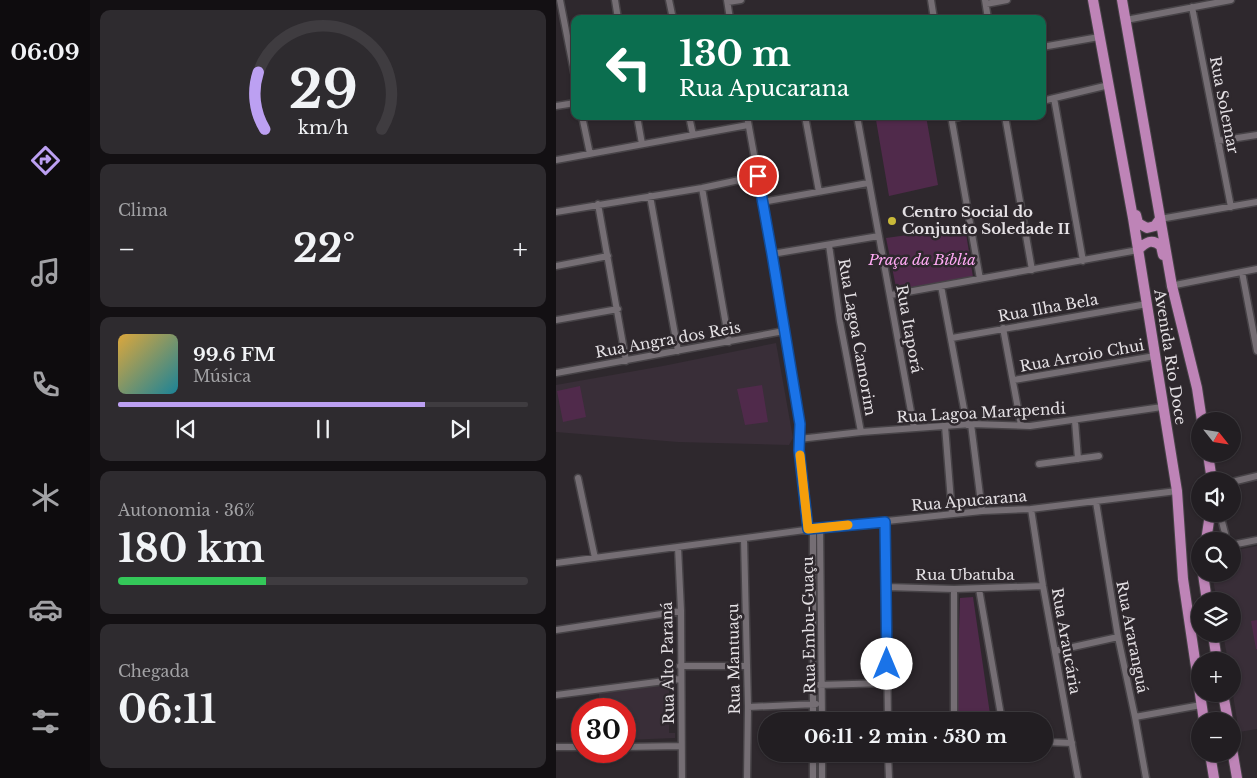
<!DOCTYPE html>
<html lang="pt">
<meta charset="utf-8">
<style>
body{margin:0;font-family:"Libre Baskerville",serif;background:#2e2b2f;color:#f1f3f6;height:100vh;display:flex;flex-direction:column;font-size:19px;white-space:nowrap}
*{box-sizing:border-box;margin:0}
p{font-size:16px;color:#a2a2a5}
.icon{flex:none;width:28px;height:28px;fill:none;stroke:currentColor;stroke-width:2;stroke-linecap:round;stroke-linejoin:round}
.map{position:relative;flex:1;overflow:hidden}
.panel{display:flex;flex-direction:column;gap:10px;padding:10px;background:#131013;width:466px}
.panel>*{flex:none}
.hud{position:absolute;left:15px;top:15px;width:475px;height:105px;border-radius:10px;box-shadow:0 1px 4px #0004,0 0 0 1px #3f3c40;background:#0b6e4f;color:#fff;overflow:hidden}
.needle{width:32px;rotate:120deg}
.tools{position:absolute;left:635px;top:412px;display:grid;gap:10px}
.tools a{display:grid;place-items:center;width:50px;height:50px;border-radius:50%;background:#221e22;box-shadow:0 1px 4px #0004,0 0 0 1px #3f3c40;font-size:25px}
.speed{position:absolute;left:15px;top:698px;display:flex;gap:10px;font-size:25px;font-weight:700;text-align:center}
.speed>*{display:grid;place-content:center;width:65px;height:65px;border-radius:50%;background:#221e22;box-shadow:0 1px 4px #0004,0 0 0 1px #3f3c40;line-height:1}
.speed .limit{border:8px solid #d22;background:#fff;color:#111}
.pin{position:absolute;display:grid;place-items:center;width:42px;height:42px;color:#fff;margin:-21px;border:2px solid #fff;border-radius:50%;box-shadow:0 1px 5px #0007}
.me{position:absolute;width:55px;margin:-28px;rotate:0deg;stroke-linejoin:round;filter:drop-shadow(0 0 4px #0008)}
.turn{display:flex;align-items:center;gap:18px;height:105px;padding:0 25px;font-size:22px}
.turn .icon{width:65px;height:65px;stroke-width:2.5}
.turn b{display:block;font-size:35px;line-height:42px}
.big{font-size:38px;font-weight:800;line-height:1.1}
.panel .card{flex:1;display:flex;flex-direction:column;justify-content:center;gap:8px;min-width:0;padding:0 18px;border-radius:10px;background:#2e2b2f}
.panel .dial{align-items:center;gap:0}
.dial svg{height:130px;overflow:visible;fill:none;stroke:#3f3c40;stroke-width:7;stroke-linecap:round;text-anchor:middle}
.dial text{fill:#f1f3f6;stroke:none}
.song{display:flex;align-items:center;gap:15px}
.cover{width:60px;height:60px;border-radius:8px;background:linear-gradient(135deg,hsl(40 70% 55%),hsl(190 70% 35%))}
.played{height:5px;border-radius:2px;background:linear-gradient(90deg,#bca0f2 75%,#3f3c40 75%)}
.keys{display:flex;justify-content:space-around;direction:ltr}
.heat{display:flex;justify-content:space-between;align-items:center;font-size:28px;direction:ltr}
.charge{height:8px;border-radius:4px;background:linear-gradient(90deg,#34c759 36%,#3f3c40 0)}
.trip{position:absolute;left:202px;top:712px;width:295px;height:50px;border-radius:25px;background:#221e22;box-shadow:0 1px 4px #0004,0 0 0 1px #3f3c40;font-weight:800;line-height:50px;text-align:center}
main{display:flex;flex:1;min-height:0}
.tabs{display:flex;flex-direction:column;width:90px;justify-content:space-around;align-items:center;background:#0e0c0e;color:#a2a2a5}
.tabs .icon{width:35px;height:35px}
.tabs .on{color:#bca0f2}
.tabs b{font-size:22px;color:#f1f3f6}
.map>svg:first-child{display:block}
</style>
<main>
<nav class="tabs">
<b>06:09</b>
<svg class="icon on" aria-label="directions" viewBox="0 0 24 24"><path d="M12 3l9 9-9 9-9-9zM9 14v-3h6M13 9l2 2-2 2"/></svg>
<svg class="icon" aria-label="music" viewBox="0 0 24 24"><path d="M9 18V5l10-2v13"/><circle cx="6" cy="18" r="3"/><circle cx="16" cy="16" r="3"/></svg>
<svg class="icon" aria-label="phone" viewBox="0 0 24 24"><path d="M5 4h4l2 5-3 2q2 4 5 5l2-3 5 2v4C11 20 4 13 5 4z"/></svg>
<svg class="icon" aria-label="climate" viewBox="0 0 24 24"><path d="M12 3v18M4 7l16 10M4 17L20 7"/></svg>
<svg class="icon" aria-label="car" viewBox="0 0 24 24"><path d="M5 17H2v-5l4-1 3-4h7l3 4 3 1v5h-3M9 17h6M6 11h13"/><circle cx="7" cy="17" r="2"/><circle cx="17" cy="17" r="2"/></svg>
<svg class="icon" aria-label="filters" viewBox="0 0 24 24"><path d="M4 7h16M4 17h16"/><circle cx="9" cy="7" r="2"/><circle cx="15" cy="17" r="2"/></svg>
</nav>
<section class="panel">
<div class="card dial"><svg viewBox="0 0 100 80">
<path d="M14 69A42 42 0 1 1 86 69"/>
<path d="M14 69A42 42 0 0 1 10 34" stroke="#bca0f2"/>
<text x="50" y="56" font-size="32" font-weight="700">29</text>
<text x="50" y="72" font-size="11">km/h</text>
</svg></div>
<div class="card"><p>Clima</p>
<div class="heat"><a>−</a><b class="big">22°</b><a>+</a></div>
</div>
<div class="card">
<div class="song"><i class="cover"></i><div><b>99.6 FM</b><p>Música</p></div></div>
<div class="played"></div>
<div class="keys"><svg class="icon" aria-label="previous" viewBox="0 0 24 24"><path d="M18 5L8 12l10 7zM5 5v14"/></svg><svg class="icon" aria-label="pause" viewBox="0 0 24 24"><path d="M8 5v14M16 5v14"/></svg><svg class="icon" aria-label="next" viewBox="0 0 24 24"><path d="M6 5l10 7-10 7zM19 5v14"/></svg></div>
</div>
<div class="card"><p>Autonomia · 36%</p><b class="big">180 km</b><div class="charge"></div></div>
<div class="card"><p>Chegada</p><b class="big">06:11</b></div>
</section>
<div class="map">
<svg width="701" height="778" viewBox="0 0 701 778">
<rect width="100%" height="100%" fill="#2e282d"/>
<path fill="#392e38" d="M220,343L237,438L233,445L122,442L0,432V385L107,366Z
M701,546V729L683,732L676,689V661H672L667,634H676V601H661L656,574H676V551Z
M118,683V691H113V733H119V738L69,740V709H43V691Z"/>
<path fill="#502a4b" d="M344,116H370L382,185L333,196L320,120Z
M409,227L417,277L341,292L330,238Z
M206,385L212,422L189,425L181,389Z
M24,386L30,417L7,422L1,391Z
M417,597L435,721H400L404,598Z
M701,620V649H700L695,621Z"/>
<g fill="none" stroke-linecap="round" stroke-linejoin="round">
<g stroke="#474347" stroke-width="9">
<path id="street" d="M4,0L19,77
M59,0L62,19
M113,0L117,19
M171,0L174,19
M375,0L378,19
M429,0L432,19
M172,2L185,0
M430,4L451,0
M636,7L675,207
M570,20L675,0
M486,47L543,37
M498,98L527,261
M486,101L553,85
M0,106L19,103
M26,116L34,154
M81,116L86,144
M133,116L137,135
M191,116L216,254L244,424L243,450L252,529
M249,116L263,192
M301,116L358,428
M395,116L424,279
M449,116L476,270
M396,119L408,116
M662,141L701,135
M0,160L192,125
M146,188L173,342
M94,196L122,351
M206,202L312,183
M42,204L70,361
M0,212L146,188L202,176
M604,219L701,202
M273,245L284,322L305,432
M216,254L323,236
M0,266L52,256
M686,272L701,351
M385,286L411,425
M614,286L701,269
M335,295L582,250
M0,320L62,309
M447,328L465,425
M396,338L591,304
M0,373L228,331
M458,380L599,356
M519,421L522,459
M415,424L426,511
M389,426L396,514
M243,439L305,432L415,424L474,426L606,407
M483,464L543,456
M22,478L39,558
M676,482L701,476
M540,502L562,637L579,717L590,778
M475,509L487,586L522,778
M664,514L671,541
M329,522L332,721
M264,528L266,721
M257,529V721
M188,539L192,707L191,778
M676,545L701,540
M122,547L125,611L126,778
M0,563L264,528L426,511L475,509L621,491
M331,587L398,589L487,586
M398,589V721
M423,589L446,721
M0,630L125,611
M499,651L562,637
M124,666H190
M262,685L331,683
M0,695L124,679
M192,707L260,704
M579,717L645,705
M489,742L516,743
M0,747H26
M69,747L125,746
M257,754V778
M266,754V778
M332,754L333,778"/>
</g>
<g stroke="#474347" stroke-width="12">
<path id="primary" d="M537,0L577,218L621,491L627,579L648,721
M566,0L616,286L641,388L646,421
M580,215L582,223L591,228L599,226L604,219
M582,250C590,242 596,238 605,246L607,255
M652,454L656,481
M650,541L654,514
M647,574L651,601
M657,634L661,661
M667,694L672,721
M676,749L681,778
M654,754L658,778"/>
</g>
<use href="#street" stroke="#756e74" stroke-width="6"/>
<use href="#primary" stroke="#be84b7" stroke-width="10"/>
</g>
<g fill="none" stroke-linecap="round" stroke-linejoin="round">
<g stroke="#114b97" stroke-width="12">
<path id="route" d="M202,176L216,254L244,424L243,450L252,529L329,522L331,664"/>
</g>
<use href="#route" stroke="#1a73e8" stroke-width="9"/>
<path stroke="#f59e0b" stroke-width="9" d="M244,455L252,529L292,525"/>
</g>
<circle fill="#caba39" stroke="#2e282d" stroke-width="2" cx="336" cy="221" r="5"/>
<g text-anchor="middle" stroke-width="5" stroke-linejoin="round" paint-order="stroke">
<g font-size="15" fill="#e4e0e4" stroke="#2e282d">
<text transform="translate(668 105) rotate(79)" y="5">Rua Solemar</text>
<text transform="translate(492 308) rotate(-10)" y="5">Rua Ilha Bela</text>
<text transform="translate(353 329) rotate(80)" y="5">Rua Itaporá</text>
<text transform="translate(301 337) rotate(80)" y="5">Rua Lagoa Camorim</text>
<text transform="translate(112 340) rotate(-10)" y="5">Rua Angra dos Reis</text>
<text transform="translate(526 356) rotate(-10)" y="5">Rua Arroio Chui</text>
<text transform="translate(614 357) rotate(81)" y="5">Avenida Rio Doce</text>
<text transform="translate(425 413) rotate(-3)" y="5">Rua Lagoa Marapendi</text>
<text transform="translate(413 501) rotate(-5)" y="5">Rua Apucarana</text>
<text x="409" y="580">Rua Ubatuba</text>
<text transform="translate(253 625) rotate(-91)" y="5">Rua Embu-Guaçu</text>
<text transform="translate(576 637) rotate(79)" y="5">Rua Araranguá</text>
<text transform="translate(510 641) rotate(80)" y="5">Rua Araucária</text>
<text transform="translate(178 659) rotate(-91)" y="5">Rua Mantuaçu</text>
<text transform="translate(112 663) rotate(-91)" y="5">Rua Alto Paraná</text>
</g>
<g font-size="15" font-weight="bold" fill="#e4e0e4" stroke="#2e282d" text-anchor="start">
<text x="346" y="217">Centro Social do<tspan x="346" dy="17">Conjunto Soledade II</tspan></text>
</g>
<g font-size="15" font-style="italic" fill="#ffaaf4" stroke="#2e282d">
<text x="366" y="265">Praça da Bíblia</text>
</g>
</g>
</svg>
<div class="tools">
<a><svg class="needle" viewBox="-14 -14 28 28"><path d="M0-13l5 13h-10z" fill="#e53935"/><path d="M0 13l5-13h-10z" fill="#a2a2a5"/></svg></a>
<a><svg class="icon" aria-label="sound" viewBox="0 0 24 24"><path d="M4 9h4l5-4v14l-5-4H4zM17 9q2 3 0 6"/></svg></a>
<a><svg class="icon" aria-label="search" viewBox="0 0 24 24"><circle cx="10" cy="10" r="6"/><path d="M15 15l6 6"/></svg></a>
<a><svg class="icon" aria-label="layers" viewBox="0 0 24 24"><path d="M12 4l9 5-9 5-9-5zM3 14l9 5 9-5"/></svg></a>
<a>+</a>
<a>−</a>
</div>
<div class="speed"><div class="limit">30</div></div>
<div class="pin" style="left:202px;top:176px;background:#d93025"><svg class="icon" aria-label="arrive" viewBox="0 0 24 24"><path d="M6 21V4h12l-3 4 3 4H6"/></svg></div>
<svg class="me" style="left:331px;top:664px" viewBox="-20 -20 40 40"><circle r="19" fill="#fff"/><path d="M0-13L10 11 0 6-10 11z" fill="#1a73e8"/></svg>
<div class="trip">06:11 · 2 min · 530 m</div>
<div class="hud">
<div class="turn"><svg class="icon" aria-label="left" viewBox="0 0 24 24"><path d="M17 20v-9H6M10 6l-5 5 5 5"/></svg><div><b>130 m</b>Rua Apucarana</div></div>
</div>
</div>
</main>
